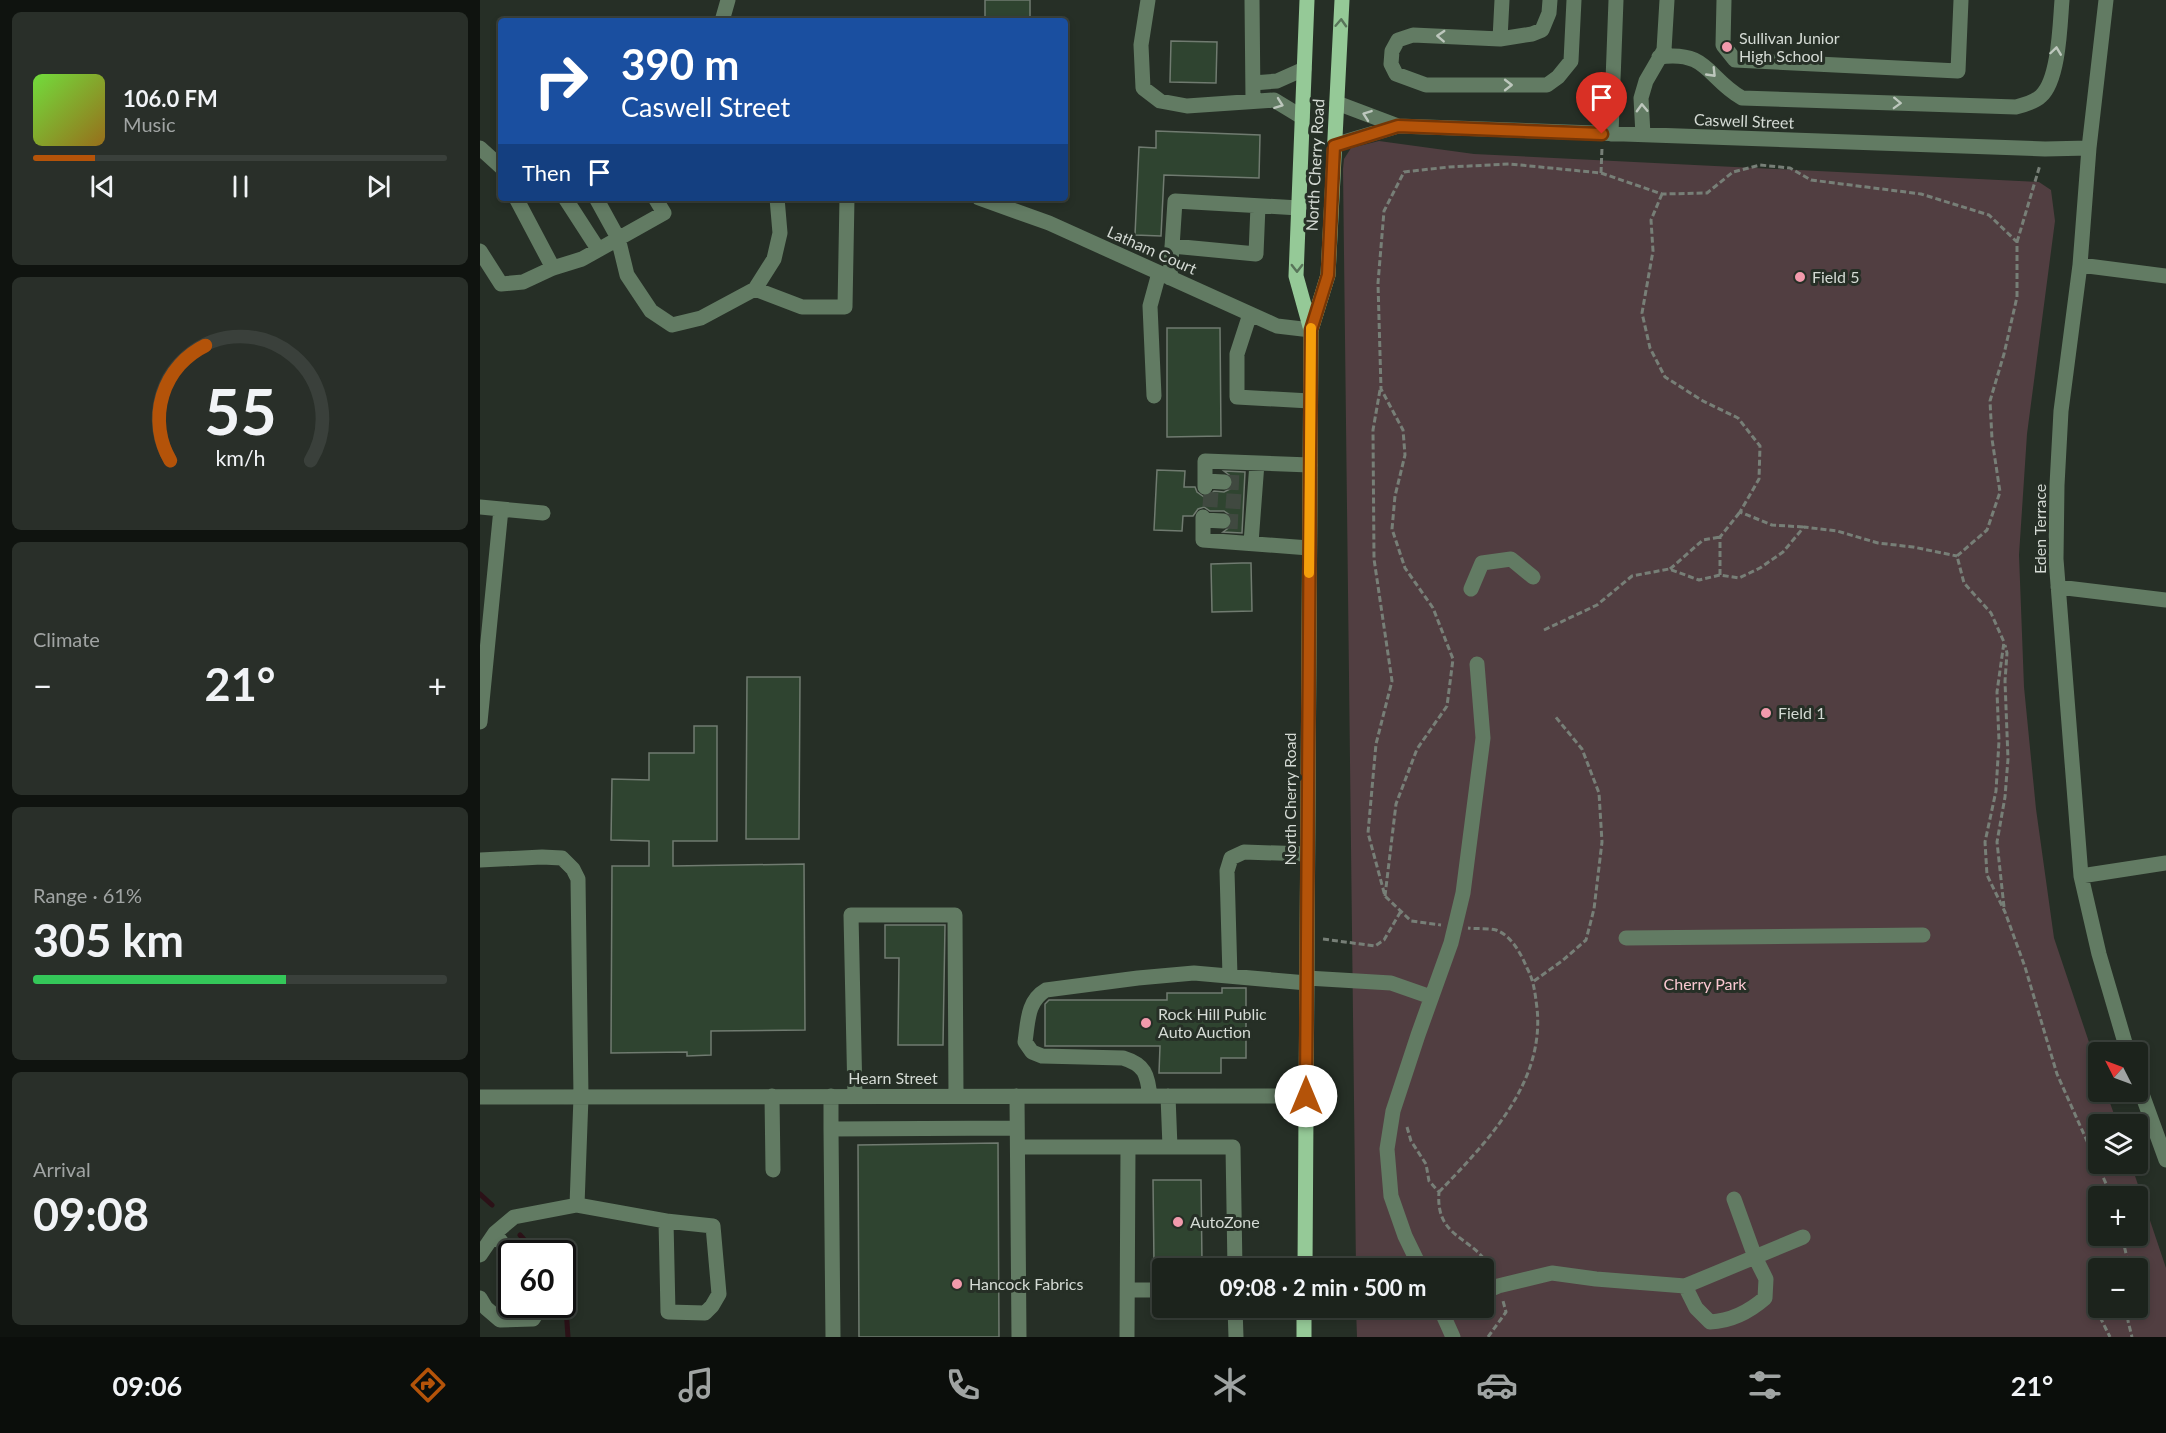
<!DOCTYPE html>
<meta charset="utf-8">
<style>
body{margin:0;font-family:Lato,sans-serif;background:#292f29;color:#f1f3f6;height:100vh;display:flex;flex-direction:column;font-size:22px;white-space:nowrap}
*{box-sizing:border-box;margin:0}
p{font-size:20px;color:#a0a4a3}
.icon{flex:none;width:33px;height:33px;fill:none;stroke:currentColor;stroke-width:2;stroke-linecap:round;stroke-linejoin:round}
.map{position:relative;flex:1;overflow:hidden}
.side{display:flex;flex-direction:column;gap:12px;padding:12px;background:#0f130f;width:480px}
.side>*{flex:none}
.hud{position:absolute;left:18px;top:18px;width:570px;height:183px;border-radius:6px;box-shadow:0 3px 9px #0003,0 0 0 2px #3a403b;background:#1a4fa0;color:#fff;overflow:hidden}
.needle{width:39px;rotate:312deg}
.tools{position:absolute;left:1608px;top:1042px;display:grid;gap:12px}
.tools a{display:grid;place-items:center;width:60px;height:60px;border-radius:6px;background:#1c231c;box-shadow:0 3px 9px #0003,0 0 0 2px #3a403b;font-size:30px}
.speed{position:absolute;left:18px;top:1240px;display:flex;gap:12px;font-size:30px;font-weight:700;text-align:center}
.speed>*{display:grid;place-content:center;width:78px;height:78px;border-radius:50%;background:#1c231c;box-shadow:0 3px 9px #0003,0 0 0 2px #3a403b;line-height:1}
.speed .limit{border:3px solid #111;border-radius:9px;background:#fff;color:#111}
.pin{position:absolute;display:grid;place-items:center;width:51px;height:51px;color:#fff;margin:-62px -26px;border-radius:50% 50% 50% 0;rotate:-45deg;box-shadow:0 0 6px #0007}
.pin .icon{rotate:45deg}
.me{position:absolute;width:66px;margin:-33px;rotate:0deg;stroke-linejoin:round;filter:drop-shadow(0 0 4px #0008)}
.turn{display:flex;align-items:center;gap:21px;height:126px;padding:0 24px;font-size:27px}
.turn .icon{width:78px;height:78px;stroke-width:2.5}
.turn b{display:block;font-size:42px;line-height:51px}
.then{display:flex;align-items:center;height:57px;padding:0 24px;background:#0003;gap:12px;font-size:22px}
.big{font-size:45px;font-weight:700;line-height:1.1}
.side .widget{flex:1;display:flex;flex-direction:column;justify-content:center;gap:9px;min-width:0;padding:0 21px;border-radius:9px;background:#292f29}
.side .dial{align-items:center;gap:0}
.dial svg{height:156px;overflow:visible;fill:none;stroke:#3a403b;stroke-width:7;stroke-linecap:round;text-anchor:middle}
.dial text{fill:#f1f3f6;stroke:none}
.song{display:flex;align-items:center;gap:18px}
.cover{width:72px;height:72px;border-radius:9px;background:linear-gradient(135deg,hsl(100 70% 55%),hsl(40 70% 35%))}
.played{height:6px;border-radius:3px;background:linear-gradient(90deg,#b45309 15%,#3a403b 15%)}
.keys{display:flex;justify-content:space-around;direction:ltr}
.heat{display:flex;justify-content:space-between;align-items:center;font-size:33px;direction:ltr}
.charge{height:9px;border-radius:4px;background:linear-gradient(90deg,#34c759 61%,#3a403b 0)}
.trip{position:absolute;left:672px;top:1258px;width:342px;height:60px;border-radius:6px;background:#1c231c;box-shadow:0 3px 9px #0003,0 0 0 2px #3a403b;font-weight:700;line-height:60px;text-align:center}
.menu{display:flex;height:96px;justify-content:space-around;align-items:center;background:#0b0e0b;color:#a0a4a3}
.menu .icon{width:42px;height:42px}
.menu .current{color:#b45309}
.menu b{font-size:27px;color:#f1f3f6}
main{display:flex;flex:1;min-height:0}
.map>svg:first-child{display:block}
</style>
<main>
<section class="side">
<div class="widget">
<div class="song"><i class="cover"></i><div><b>106.0 FM</b><p>Music</p></div></div>
<div class="played"></div>
<div class="keys"><svg class="icon" aria-label="previous" viewBox="0 0 24 24"><path d="M18 5L8 12l10 7zM5 5v14"/></svg><svg class="icon" aria-label="pause" viewBox="0 0 24 24"><path d="M8 5v14M16 5v14"/></svg><svg class="icon" aria-label="next" viewBox="0 0 24 24"><path d="M6 5l10 7-10 7zM19 5v14"/></svg></div>
</div>
<div class="widget dial"><svg viewBox="0 0 100 80">
<path d="M14 69A42 42 0 1 1 86 69"/>
<path d="M14 69A42 42 0 0 1 32 10" stroke="#b45309"/>
<text x="50" y="56" font-size="32" font-weight="700">55</text>
<text x="50" y="72" font-size="11">km/h</text>
</svg></div>
<div class="widget"><p>Climate</p>
<div class="heat"><a>−</a><b class="big">21°</b><a>+</a></div>
</div>
<div class="widget"><p>Range · 61%</p><b class="big">305 km</b><div class="charge"></div></div>
<div class="widget"><p>Arrival</p><b class="big">09:08</b></div>
</section>
<div class="map">
<svg width="1686" height="1337" viewBox="0 0 1686 1337">
<rect width="100%" height="100%" fill="#262f26"/>
<path fill="#513e41" fill-rule="evenodd" d="M899,141L994,154L1559,182L1571,190L1575,221L1547,434L1539,555L1544,687L1556,809L1574,938L1618,1069V1092H1626L1638,1125H1618V1164H1651L1686,1268V1337H877L876,1308H1004V1269H876L863,169L864,159L871,148ZM1618,1197H1658V1236H1618ZM1618,1269H1658V1308H1618Z"/>
<g fill="none" stroke-linecap="round" stroke-linejoin="round">
<path stroke="#2b1117" stroke-width="5" d="M0,1194L12,1205
M40,1235L57,1254
M82,1290L85,1294L88,1337"/>
</g>
<path fill="#2f4430" stroke="#707b70" stroke-width="1.5" d="M505,0H550V21H505Z
M691,41L737,42L736,83L690,82Z
M676,131L780,135L779,178L684,175L681,236L655,235L659,147L676,148Z
M687,328H740L741,436L687,437Z
M677,470L705,471L704,487H715L717,492L724,497L730,495L734,491L744,492L752,488L753,478L744,471L765,472L762,533L743,532L751,526V516L744,511H730L724,507L718,509L713,516H703L702,531L674,530Z
M762,563H771L772,611L732,612L731,564Z
M267,677H320L319,839H266Z
M214,726H237V841H193V866L324,864L325,1030L231,1031V1055L207,1056V1052L131,1053L132,866H169V841L131,840L132,779L169,780V753H214Z
M405,925H465L463,1045H418L419,958H405Z
M742,988H766V1058H741V1073H679L680,1046H565V1004L569,1000H687V993H742Z
M518,1143L519,1337H379L378,1145Z
M673,1180H721L722,1264H674Z"/>
<g fill="none" stroke-linecap="round" stroke-linejoin="round">
<path stroke="#404940" stroke-width="15" stroke-dasharray="15 8" stroke-linecap="butt" d="M744,482L765,483
M723,499L764,502
M743,521L764,522"/>
<path stroke="#777f77" stroke-width="3" stroke-dasharray="6 3" stroke-linecap="butt" d="M1121,173L1122,148
M1182,194L1171,220L1173,251L1162,313L1170,348L1185,377L1223,401L1258,418L1280,446L1279,479L1260,512L1292,525L1323,527
M1537,242L1560,165
M900,390L893,430L894,559L912,681L896,744L888,833L905,896L931,921L961,925
M1190,569L1223,540L1240,537
M1240,575V537L1260,512
M1064,630L1117,605L1152,576L1189,569L1219,580L1240,575L1259,578L1280,568L1303,552L1324,527L1357,531L1398,543L1433,547L1477,556
M905,896L916,804L937,749L967,706L973,659L953,608L925,568L912,529L915,496L925,455L923,430L901,389L898,283L904,211L924,172L969,167L1030,164L1121,173L1182,194L1227,193L1253,172L1280,165L1310,168L1331,180L1441,194L1509,215L1537,242V297L1524,354L1510,401L1512,439L1520,492L1507,530L1477,556L1484,583L1511,613L1524,642L1517,692L1519,741L1516,791L1505,842L1507,875L1525,912L1545,967L1577,1074L1632,1197
M1524,907L1517,842L1525,797L1528,759L1525,681L1527,653L1525,645
M843,939L895,946L904,940L921,911
M1054,981L1082,961L1106,940L1114,909L1122,842L1119,793L1102,749L1074,715
M927,1127L931,1141L946,1164L949,1181L959,1192C955,1241 996,1235 1012,1272
M959,1192C1007,1142 1065,1083 1057,1008C1055,993 1054,981 1047,968C1041,954 1032,936 1016,930C1008,928 996,929 988,928
M1647,1259V1269
M1640,1269L1647,1258L1642,1236
M1623,1308L1621,1319L1630,1337
M1648,1308V1321L1652,1337
M1008,1337L1026,1312L1023,1301"/>
<path stroke="#627b63" stroke-width="15" d="M668,0L661,45L663,88L680,101L707,106L794,100L822,117
M772,0L773,100
M1070,0L1069,13L1062,30L1052,34L1020,39L933,35L918,40L912,51L911,64L916,74L946,85H1067L1078,77L1091,61L1094,0
M1244,0L1243,45L1255,60L1478,71L1481,0
M1626,0L1609,148L1600,265L1581,411L1577,485L1576,559L1601,876L1619,954L1648,1053
M242,21L248,0
M1020,39L1022,0
M1179,57C1228,50 1227,78 1262,98L1536,107C1544,105 1555,102 1561,96C1579,80 1580,24 1582,0
M773,83L797,81L824,69
M857,103L918,126L1565,149L1609,148
M1131,134L1136,0
M1163,135L1161,98L1166,81L1184,50L1187,0
M854,145L918,126
M0,148L21,167
M36,198L73,268
M85,198L118,249
M116,198L138,238L147,275L171,311L192,325L221,318L275,289L294,259L300,233L297,198
M499,198L569,223L797,326L831,330
M692,246L776,254L778,206
M0,251L21,284L43,282L73,268L102,259L184,213L175,198
M1600,265L1686,276
M690,278L695,201L819,208
M275,289L322,307H365L367,198
M770,314L757,354V397L830,401
M674,396L670,306L679,273
M725,481L744,482
M725,487V461L830,465
M0,507L63,513
M723,517V540L829,548
M723,520L743,521
M771,543L777,463
M1578,587L1686,600
M991,589L1002,563L1031,559L1053,577
M0,722L21,509
M0,860L62,857L82,858L93,869L98,879L101,1097L97,1205L186,1221L188,1312L225,1313L232,1306L239,1294L233,1226L186,1221
M1601,876L1686,863
M1146,938L1443,935
M750,976L747,871L751,858L764,852L827,854
M827,978L911,983L951,997
M1658,1083L1686,1160
M292,1096L293,1170
M375,1096L371,915H475L476,1096
M537,1096L539,1337
M670,1096C667,1075 666,1065 643,1058L562,1056L552,1052L545,1042C548,1022 547,1001 566,990L658,978L714,973L827,983
M688,1096L690,1147H753L755,1269
M0,1097L826,1096
M351,1129V1096
M538,1147H648L647,1337
M648,1147H690
M15,1233L32,1257
M0,1255L15,1233L34,1217L97,1205
M941,1269L925,1236L911,1196L907,1149L913,1111L938,1035L971,943L983,893L1003,738L997,664
M1205,1286L1216,1308L1230,1322C1251,1321 1269,1312 1285,1298L1286,1279L1275,1257L1254,1199
M648,1290H682
M1004,1292L1018,1286L1072,1273L1116,1279L1205,1286L1323,1237
M0,1298L6,1308L20,1320L53,1319L62,1305
M755,1308L756,1337
M960,1308L973,1337
M353,1337L351,1129L537,1128"/>
<path stroke="#95c997" stroke-width="15" d="M831,330L848,275L862,0
M825,1269L831,330L816,276L827,0
M824,1337V1308"/>
</g>
<defs><path id="oneway-chevron" d="M-2-3.5L2.5 0L-2 3.5" fill="none" stroke-width="1.6" stroke-linecap="round" stroke-linejoin="round" transform="scale(1.5)"/></defs>
<g stroke="#587459">
<use href="#oneway-chevron" transform="translate(861 23) rotate(-87)"/>
<use href="#oneway-chevron" transform="translate(817 268) rotate(90)"/>
</g>
<g stroke="#bdc7bd">
<use href="#oneway-chevron" transform="translate(961 36) rotate(-177)"/>
<use href="#oneway-chevron" transform="translate(1576 51) rotate(-82)"/>
<use href="#oneway-chevron" transform="translate(1232 73) rotate(46)"/>
<use href="#oneway-chevron" transform="translate(1028 85)"/>
<use href="#oneway-chevron" transform="translate(1417 103) rotate(2)"/>
<use href="#oneway-chevron" transform="translate(799 104) rotate(20)"/>
<use href="#oneway-chevron" transform="translate(1162 108) rotate(-92)"/>
<use href="#oneway-chevron" transform="translate(887 115) rotate(-160)"/>
</g>
<g fill="none" stroke-linecap="round" stroke-linejoin="round">
<g stroke="#753606" stroke-width="15">
<path id="route" d="M826,1096L831,330L848,275L854,146L918,126L1122,134"/>
</g>
<use href="#route" stroke="#b45309" stroke-width="10"/>
<path stroke="#f59e0b" stroke-width="10" d="M829,573L831,328"/>
</g>
<g fill="#f29aac" stroke="#262f26" stroke-width="2">
<circle cx="1247" cy="47" r="6"/>
<circle cx="1320" cy="277" r="6"/>
<circle cx="1286" cy="713" r="6"/>
<circle cx="666" cy="1023" r="6"/>
<circle cx="698" cy="1222" r="6"/>
<circle cx="477" cy="1284" r="6"/>
</g>
<g text-anchor="middle" stroke-width="6" stroke-linejoin="round" paint-order="stroke">
<g font-size="16" fill="#d4dad4" stroke="#262f26" text-anchor="start">
<text x="1259" y="44">Sullivan Junior<tspan x="1259" dy="18">High School</tspan></text>
<text x="1332" y="283">Field 5</text>
<text x="1298" y="719">Field 1</text>
<text x="678" y="1020">Rock Hill Public<tspan x="678" dy="18">Auto Auction</tspan></text>
<text x="710" y="1228">AutoZone</text>
<text x="489" y="1290">Hancock Fabrics</text>
</g>
<g font-size="16" fill="#d4dad4" stroke="#262f26">
<text transform="translate(1264 121) rotate(2)" y="6">Caswell Street</text>
<text transform="translate(835 165) rotate(-87)" y="6">North Cherry Road</text>
<text transform="translate(672 250) rotate(24)" y="6">Latham Court</text>
<text transform="translate(1560 529) rotate(-90)" y="6">Eden Terrace</text>
<text transform="translate(810 799) rotate(-90)" y="6">North Cherry Road</text>
<text x="413" y="1084">Hearn Street</text>
</g>
<g font-size="16" fill="#f9c7d0" stroke="#262f26">
<text x="1225" y="990">Cherry Park</text>
</g>
</g>
</svg>
<div class="tools">
<a><svg class="needle" viewBox="-14 -14 28 28"><path d="M0-13l5 13h-10z" fill="#e53935"/><path d="M0 13l5-13h-10z" fill="#a0a4a3"/></svg></a>
<a><svg class="icon" aria-label="layers" viewBox="0 0 24 24"><path d="M12 4l9 5-9 5-9-5zM3 14l9 5 9-5"/></svg></a>
<a>+</a>
<a>−</a>
</div>
<div class="speed"><div class="limit">60</div></div>
<div class="pin" style="left:1122px;top:134px;background:#d93025"><svg class="icon" aria-label="arrive" viewBox="0 0 24 24"><path d="M6 21V4h12l-3 4 3 4H6"/></svg></div>
<svg class="me" style="left:826px;top:1096px" viewBox="-20 -20 40 40"><circle r="19" fill="#fff"/><path d="M0-13L10 11 0 6-10 11z" fill="#b45309"/></svg>
<div class="trip">09:08 · 2 min · 500 m</div>
<div class="hud">
<div class="turn"><svg class="icon" aria-label="right" viewBox="0 0 24 24"><path d="M7 20v-9h11M14 6l5 5-5 5"/></svg><div><b>390 m</b>Caswell Street</div></div>
<div class="then">Then<svg class="icon" aria-label="arrive" viewBox="0 0 24 24"><path d="M6 21V4h12l-3 4 3 4H6"/></svg></div>
</div>
</div>
</main>
<nav class="menu">
<b>09:06</b>
<svg class="icon current" aria-label="directions" viewBox="0 0 24 24"><path d="M12 3l9 9-9 9-9-9zM9 14v-3h6M13 9l2 2-2 2"/></svg>
<svg class="icon" aria-label="music" viewBox="0 0 24 24"><path d="M9 18V5l10-2v13"/><circle cx="6" cy="18" r="3"/><circle cx="16" cy="16" r="3"/></svg>
<svg class="icon" aria-label="phone" viewBox="0 0 24 24"><path d="M5 4h4l2 5-3 2q2 4 5 5l2-3 5 2v4C11 20 4 13 5 4z"/></svg>
<svg class="icon" aria-label="climate" viewBox="0 0 24 24"><path d="M12 3v18M4 7l16 10M4 17L20 7"/></svg>
<svg class="icon" aria-label="car" viewBox="0 0 24 24"><path d="M5 17H2v-5l4-1 3-4h7l3 4 3 1v5h-3M9 17h6M6 11h13"/><circle cx="7" cy="17" r="2"/><circle cx="17" cy="17" r="2"/></svg>
<svg class="icon" aria-label="filters" viewBox="0 0 24 24"><path d="M4 7h16M4 17h16"/><circle cx="9" cy="7" r="2"/><circle cx="15" cy="17" r="2"/></svg>
<b>21°</b>
</nav>
